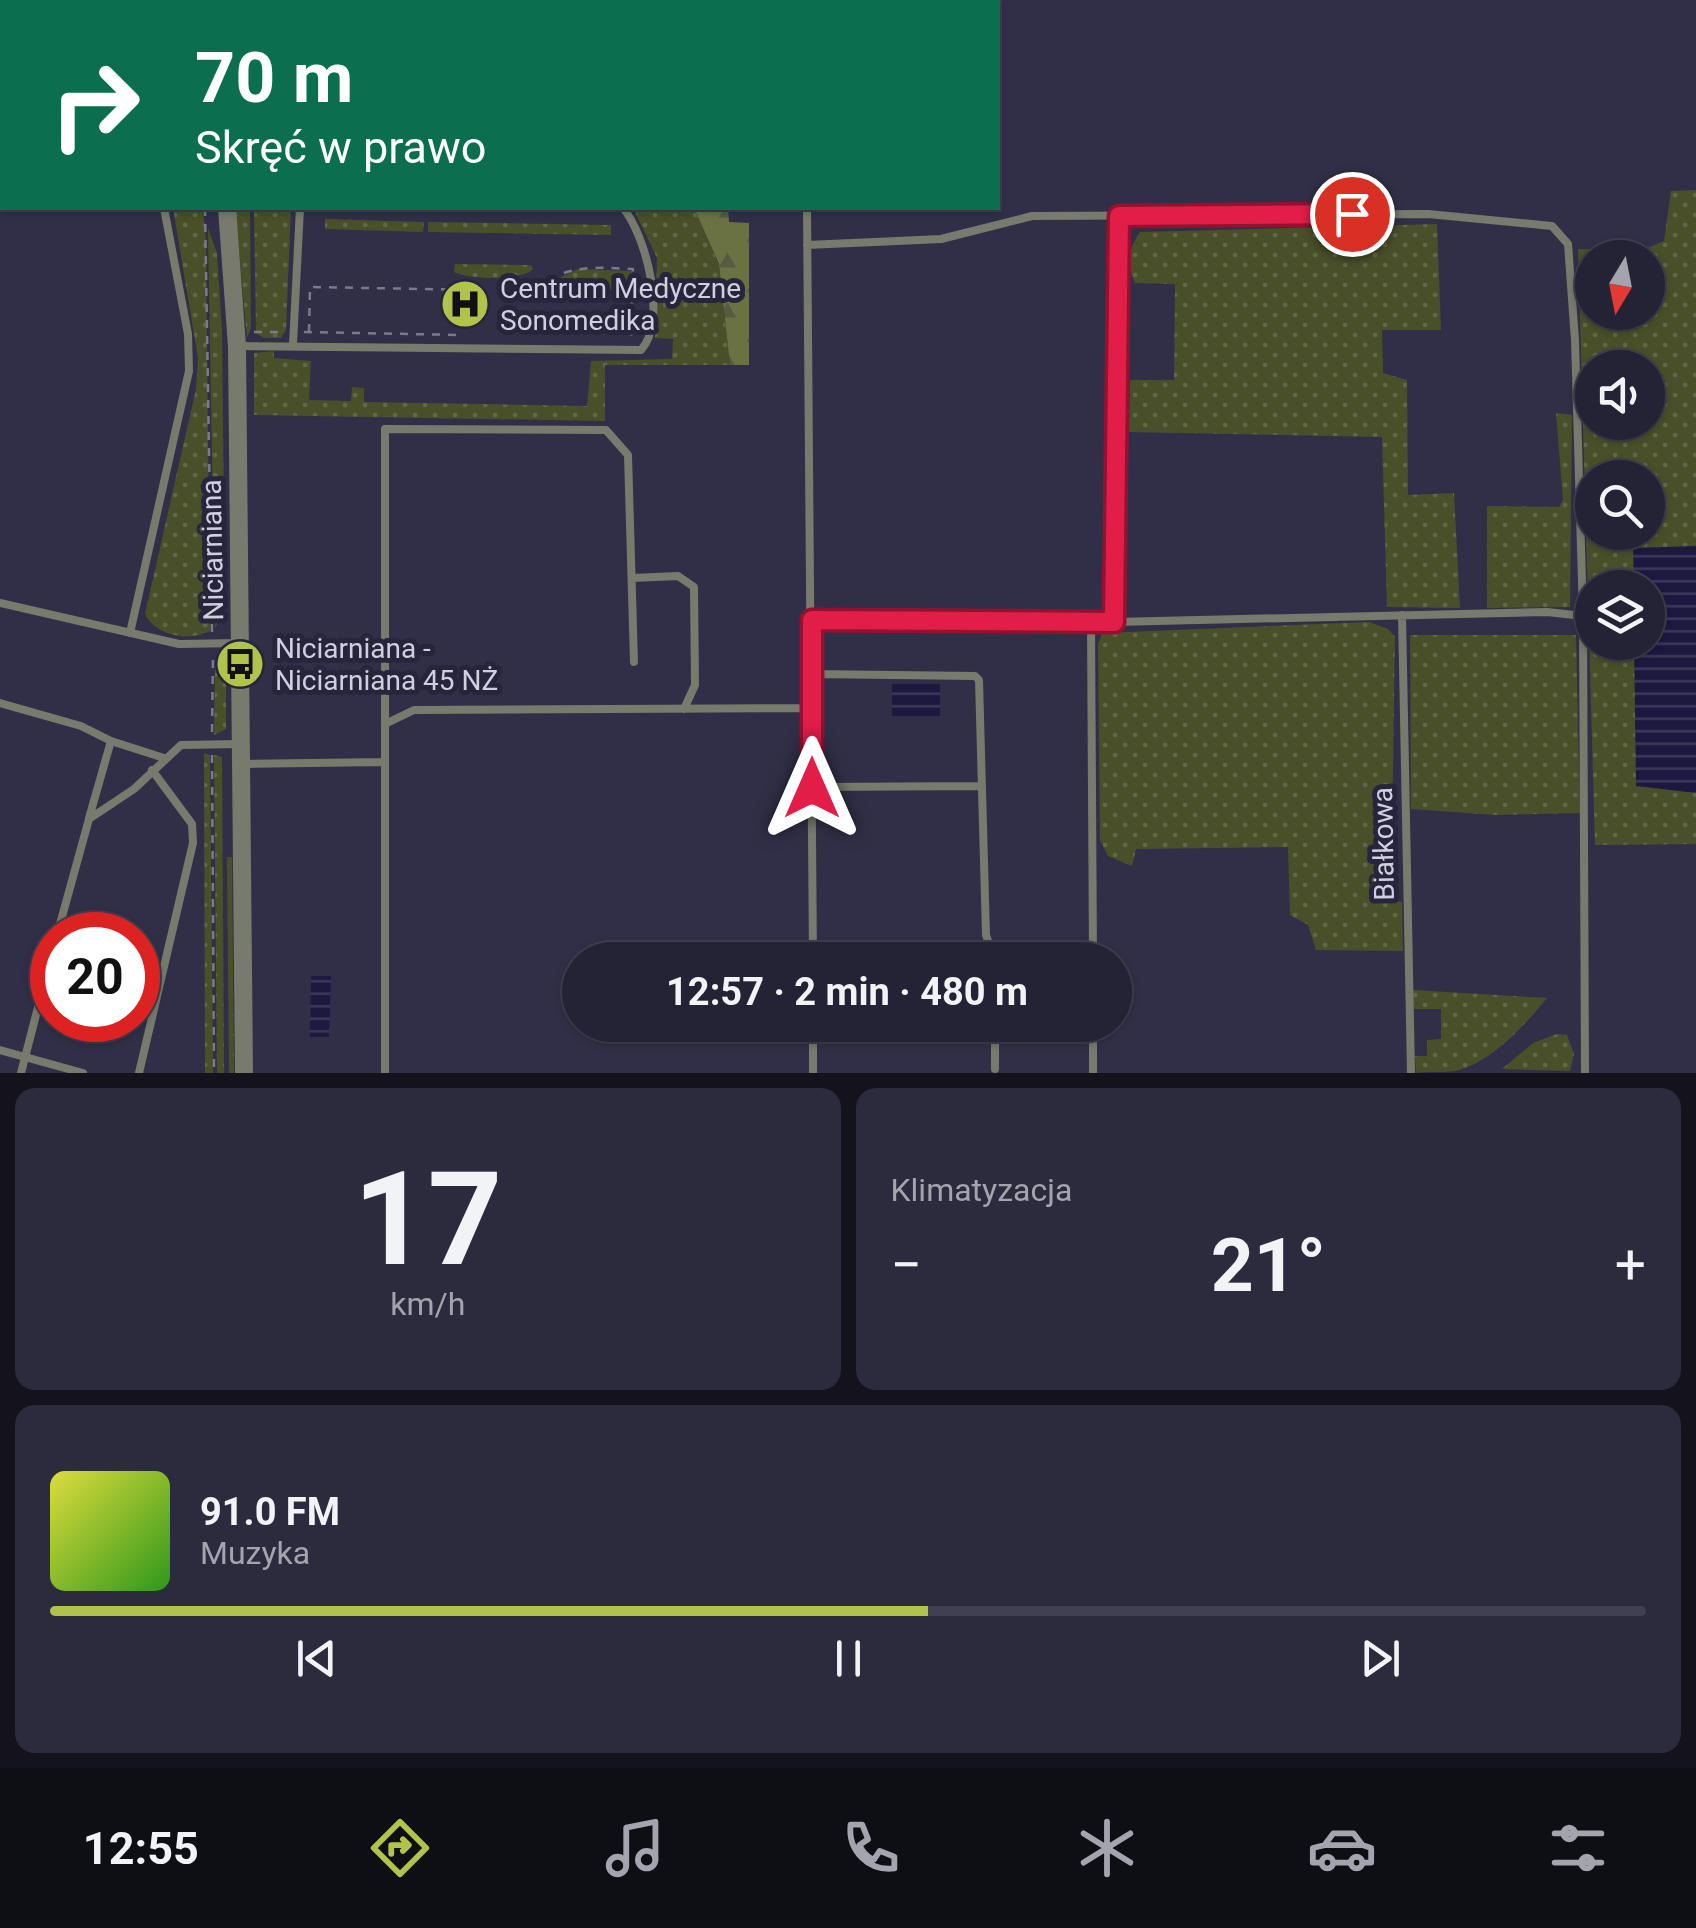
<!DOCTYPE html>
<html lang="pl">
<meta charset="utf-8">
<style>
body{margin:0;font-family:Roboto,sans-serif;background:#2c2b3d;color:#f1f3f6;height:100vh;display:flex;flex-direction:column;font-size:38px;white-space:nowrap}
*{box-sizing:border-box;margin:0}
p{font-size:32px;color:#a3a4ad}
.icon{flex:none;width:55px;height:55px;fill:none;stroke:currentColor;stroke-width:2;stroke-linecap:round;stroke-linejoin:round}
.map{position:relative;height:1073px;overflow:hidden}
.sheet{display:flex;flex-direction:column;gap:15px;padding:15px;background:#14131d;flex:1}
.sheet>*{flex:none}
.banner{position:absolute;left:0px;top:0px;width:1000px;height:210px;box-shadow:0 2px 8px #0004,0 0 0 2px #414050;background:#0b6e4f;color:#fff;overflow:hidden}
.needle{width:65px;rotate:190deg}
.buttons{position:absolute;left:1575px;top:240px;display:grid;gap:20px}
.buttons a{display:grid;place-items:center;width:90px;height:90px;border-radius:50%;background:#242335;box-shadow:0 2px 8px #0004,0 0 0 2px #414050;font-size:50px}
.speed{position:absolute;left:30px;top:912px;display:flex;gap:20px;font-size:50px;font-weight:700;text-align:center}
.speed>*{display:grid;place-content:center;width:130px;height:130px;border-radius:50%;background:#242335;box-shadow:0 2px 8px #0004,0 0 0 2px #414050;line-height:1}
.speed .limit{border:15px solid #d22;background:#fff;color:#111}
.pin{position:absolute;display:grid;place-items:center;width:85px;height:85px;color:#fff;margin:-42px;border:5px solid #fff;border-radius:50%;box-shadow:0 2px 10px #0007}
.me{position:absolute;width:110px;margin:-55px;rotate:0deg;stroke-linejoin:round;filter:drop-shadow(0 0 8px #0008)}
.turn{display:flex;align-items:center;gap:35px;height:210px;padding:0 30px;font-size:45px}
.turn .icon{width:130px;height:130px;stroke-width:2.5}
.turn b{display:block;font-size:70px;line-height:85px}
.big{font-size:75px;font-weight:700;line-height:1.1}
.sheet .card{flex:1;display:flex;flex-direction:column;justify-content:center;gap:15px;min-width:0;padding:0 35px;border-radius:20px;background:#2c2b3d}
.sheet .dial{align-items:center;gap:0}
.dial b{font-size:130px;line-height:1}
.song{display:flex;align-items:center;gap:30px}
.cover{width:120px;height:120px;border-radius:15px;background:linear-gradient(135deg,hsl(60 70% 55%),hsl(110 70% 35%))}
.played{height:10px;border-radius:5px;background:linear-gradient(90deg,#b2c34c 55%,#414050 55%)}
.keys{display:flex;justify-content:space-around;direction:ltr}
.heat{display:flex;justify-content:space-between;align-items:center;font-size:55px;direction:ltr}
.sheet .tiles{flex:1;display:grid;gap:15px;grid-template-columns:1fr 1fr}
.card:last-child{grid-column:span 2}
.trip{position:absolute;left:562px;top:942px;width:570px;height:100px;border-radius:50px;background:#242335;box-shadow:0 2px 8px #0004,0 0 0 2px #414050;font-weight:700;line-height:100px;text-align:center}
.tabs{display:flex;height:160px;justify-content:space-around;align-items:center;background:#0e0e15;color:#a3a4ad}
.tabs .icon{width:70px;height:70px}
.tabs .on{color:#b2c34c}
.tabs b{font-size:45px;color:#f1f3f6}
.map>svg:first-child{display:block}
</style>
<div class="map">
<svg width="1696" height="1073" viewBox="0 0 1696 1073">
<defs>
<pattern id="grass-dots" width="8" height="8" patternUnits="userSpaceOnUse" patternTransform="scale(2.5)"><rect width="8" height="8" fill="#494f29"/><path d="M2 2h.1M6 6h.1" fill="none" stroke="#626748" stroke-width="1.8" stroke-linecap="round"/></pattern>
<pattern id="forest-firs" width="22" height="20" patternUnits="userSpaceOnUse" patternTransform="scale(2.5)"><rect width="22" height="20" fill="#6a7241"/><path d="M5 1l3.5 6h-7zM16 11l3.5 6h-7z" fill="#565b42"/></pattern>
<pattern id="water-rules" width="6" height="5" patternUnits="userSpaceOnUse" patternTransform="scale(2.5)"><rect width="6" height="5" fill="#1d183f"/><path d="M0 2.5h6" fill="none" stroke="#3d395a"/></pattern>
</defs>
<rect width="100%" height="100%" fill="#302f47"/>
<path fill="url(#grass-dots)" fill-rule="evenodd" d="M1696,190V844L1595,845L1578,249L1643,250L1664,241L1671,191ZM1592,258H1648V312H1592ZM1592,368H1648V422H1592ZM1592,478H1648V532H1592ZM1592,588H1648V642H1592Z
M173,208H203L206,242L210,631C189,642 156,636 145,614L196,389L198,358Z
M235,208H250L251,328L247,338Z
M254,208H291L286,330L281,338H263L256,333Z
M633,208H694L719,265L730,365H605V421L254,415V353L274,351V358L311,361L309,400L351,401L352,387L364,388V402L587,406L591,361L672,359L673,339L655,338L657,258Z
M325,219L424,222L423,232L325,229Z
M428,222L611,225V235L428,232Z
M1437,224L1441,330H1382L1383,373L1407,380L1408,495L1454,493L1460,608L1387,607L1382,437L1129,432L1130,380H1174L1175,284L1135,283C1126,263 1128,250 1140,232Z
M208,228L217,253L222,330L225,612L215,628Z
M455,264L531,265L533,269C523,281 469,280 454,272Z
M578,269L632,271L631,290L548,289L549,283Z
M1556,413L1572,415L1570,607L1487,608V506L1559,507L1563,500Z
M1369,622L1388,629L1395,637L1391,900L1402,902L1403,951L1316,950L1308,925L1290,915L1288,847L1136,849L1132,866L1108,856L1100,840L1098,644L1102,633Z
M1410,635H1576L1580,813L1495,815L1411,809Z
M215,659L226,674V729L214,735Z
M204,753L210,755L213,1073H205Z
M214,755L222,757L224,1073H217Z
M227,857H232L234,1073H229Z
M1413,990L1547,998C1525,1025 1491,1063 1455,1071C1443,1073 1428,1071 1416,1073L1415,1056H1427V1040L1441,1039V1009H1413Z
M1557,1034L1567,1035L1574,1054L1570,1071L1502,1069L1533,1043Z"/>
<path fill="url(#forest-firs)" d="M694,208H728L729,222L749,223V365H730L719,264Z"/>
<path fill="url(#water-rules)" d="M1696,546V793L1636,786L1634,643L1648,642V588L1634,587L1633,548Z
M892,684H940V716H892Z
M311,976H331L329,1037H310Z"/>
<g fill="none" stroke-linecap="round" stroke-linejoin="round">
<path stroke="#7a7a8e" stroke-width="2.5" stroke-dasharray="8 8" stroke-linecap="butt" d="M203,0V2
M205,208L212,632
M506,291L631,293
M539,292C559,262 602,268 633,269L631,338
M254,332H281
M304,332L461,335
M309,332L310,287L478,290
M212,732L213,655
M212,755L214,1073"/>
<path stroke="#777a6d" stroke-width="8" d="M134,0L137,2
M804,0L805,2
M807,208L813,960
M807,245L941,239L1032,216L1428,214L1552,226L1568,244L1575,340L1583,616L1585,1073
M293,344L300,208
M237,346L641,350C668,321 646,235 623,208
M632,578L678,576L694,587L695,685L684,709
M0,603L179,644L240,643
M1402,615L1411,1073
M812,620L1114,622L1547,612L1583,616
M1091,622L1093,960
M1114,622L1119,216
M130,633L189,371L188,334L164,208
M812,674L975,676L979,680L986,935L995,960
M0,703L81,726L111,741
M385,724L414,710L812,708
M243,764L384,762
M811,787L982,786
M89,818L111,741L164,758
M57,935L89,819L134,789L181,745L241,744
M813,1025V1073
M995,1025V1069
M1093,1025V1073
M0,1050L83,1073
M21,1073L52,953
M139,1073L193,843L192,824L152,770
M385,1073V429L606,430L628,455L634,662"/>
<path stroke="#777a6d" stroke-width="18" d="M223,0V2
M227,208L237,346L244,1073"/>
</g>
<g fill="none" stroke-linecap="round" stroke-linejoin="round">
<g stroke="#92132f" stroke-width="25">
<path id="route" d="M812,788V620L1114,622L1119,216L1352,214"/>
</g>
<use href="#route" stroke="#e11d48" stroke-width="18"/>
</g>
<defs>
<g id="hospital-disc" transform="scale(2.5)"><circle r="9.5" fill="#b2c34c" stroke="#26253c"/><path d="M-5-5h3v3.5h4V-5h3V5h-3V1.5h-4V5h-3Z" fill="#111"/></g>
<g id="bus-disc" transform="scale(2.5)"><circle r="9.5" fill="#b2c34c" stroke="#26253c"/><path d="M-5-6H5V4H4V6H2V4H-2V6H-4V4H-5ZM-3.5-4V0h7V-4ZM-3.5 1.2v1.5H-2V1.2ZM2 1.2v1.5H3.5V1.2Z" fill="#111"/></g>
</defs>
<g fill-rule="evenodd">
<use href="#hospital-disc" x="465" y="304"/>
<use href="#bus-disc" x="240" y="664"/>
</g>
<g text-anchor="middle" stroke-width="10" stroke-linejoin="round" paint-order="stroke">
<g font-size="28" fill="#cfd0df" stroke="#26253c" text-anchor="start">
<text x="500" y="298">Centrum Medyczne<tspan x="500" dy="32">Sonomedika</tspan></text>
<text x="275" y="658">Niciarniana -<tspan x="275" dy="32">Niciarniana 45 NŻ</tspan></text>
</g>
<g font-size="28" fill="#cfd0df" stroke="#26253c">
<text transform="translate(212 550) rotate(-91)" y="10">Niciarniana</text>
<text transform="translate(1383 844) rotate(-91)" y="10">Białkowa</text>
</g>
</g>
</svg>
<div class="buttons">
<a><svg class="needle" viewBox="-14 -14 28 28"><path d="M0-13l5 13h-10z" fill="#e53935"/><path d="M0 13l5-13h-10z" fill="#a3a4ad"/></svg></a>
<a><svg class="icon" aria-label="sound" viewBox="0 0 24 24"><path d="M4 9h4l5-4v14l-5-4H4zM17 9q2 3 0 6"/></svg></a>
<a><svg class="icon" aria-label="search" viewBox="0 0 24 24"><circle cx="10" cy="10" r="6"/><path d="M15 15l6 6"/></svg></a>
<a><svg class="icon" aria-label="layers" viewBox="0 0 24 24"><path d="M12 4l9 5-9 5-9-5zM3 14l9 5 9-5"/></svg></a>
</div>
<div class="speed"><div class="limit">20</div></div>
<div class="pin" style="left:1352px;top:214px;background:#d93025"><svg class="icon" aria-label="arrive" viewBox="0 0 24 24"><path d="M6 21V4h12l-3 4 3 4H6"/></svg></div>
<svg class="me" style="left:812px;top:788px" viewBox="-20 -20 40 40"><path d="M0-17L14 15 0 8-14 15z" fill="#e11d48" stroke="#fff" stroke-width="4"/></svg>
<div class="trip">12:57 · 2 min · 480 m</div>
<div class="banner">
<div class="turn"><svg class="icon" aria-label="right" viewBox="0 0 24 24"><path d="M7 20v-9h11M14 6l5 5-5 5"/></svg><div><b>70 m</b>Skręć w prawo</div></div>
</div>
</div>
<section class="sheet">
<div class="tiles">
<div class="card dial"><b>17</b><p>km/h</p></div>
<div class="card"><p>Klimatyzacja</p>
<div class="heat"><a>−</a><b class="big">21°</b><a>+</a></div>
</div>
<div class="card">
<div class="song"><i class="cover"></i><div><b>91.0 FM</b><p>Muzyka</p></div></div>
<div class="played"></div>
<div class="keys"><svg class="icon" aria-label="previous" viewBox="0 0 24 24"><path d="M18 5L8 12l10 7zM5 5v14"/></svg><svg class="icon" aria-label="pause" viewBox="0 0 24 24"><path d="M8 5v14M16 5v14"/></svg><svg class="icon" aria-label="next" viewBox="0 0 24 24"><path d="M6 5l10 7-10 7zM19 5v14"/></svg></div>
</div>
</div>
</section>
<nav class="tabs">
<b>12:55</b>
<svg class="icon on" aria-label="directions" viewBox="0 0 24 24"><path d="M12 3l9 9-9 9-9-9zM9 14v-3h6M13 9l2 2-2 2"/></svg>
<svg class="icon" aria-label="music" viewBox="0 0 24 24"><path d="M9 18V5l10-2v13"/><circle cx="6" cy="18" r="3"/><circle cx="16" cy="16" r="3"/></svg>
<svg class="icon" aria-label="phone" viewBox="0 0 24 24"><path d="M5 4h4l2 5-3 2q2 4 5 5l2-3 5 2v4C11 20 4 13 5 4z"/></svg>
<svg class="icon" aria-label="climate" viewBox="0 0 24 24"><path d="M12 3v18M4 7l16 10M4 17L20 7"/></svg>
<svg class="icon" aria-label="car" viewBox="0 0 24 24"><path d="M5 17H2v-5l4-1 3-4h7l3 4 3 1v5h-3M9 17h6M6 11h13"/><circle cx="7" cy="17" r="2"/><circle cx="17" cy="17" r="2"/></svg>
<svg class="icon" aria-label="filters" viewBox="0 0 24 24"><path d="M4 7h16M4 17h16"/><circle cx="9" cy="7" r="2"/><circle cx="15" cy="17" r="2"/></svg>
</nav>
